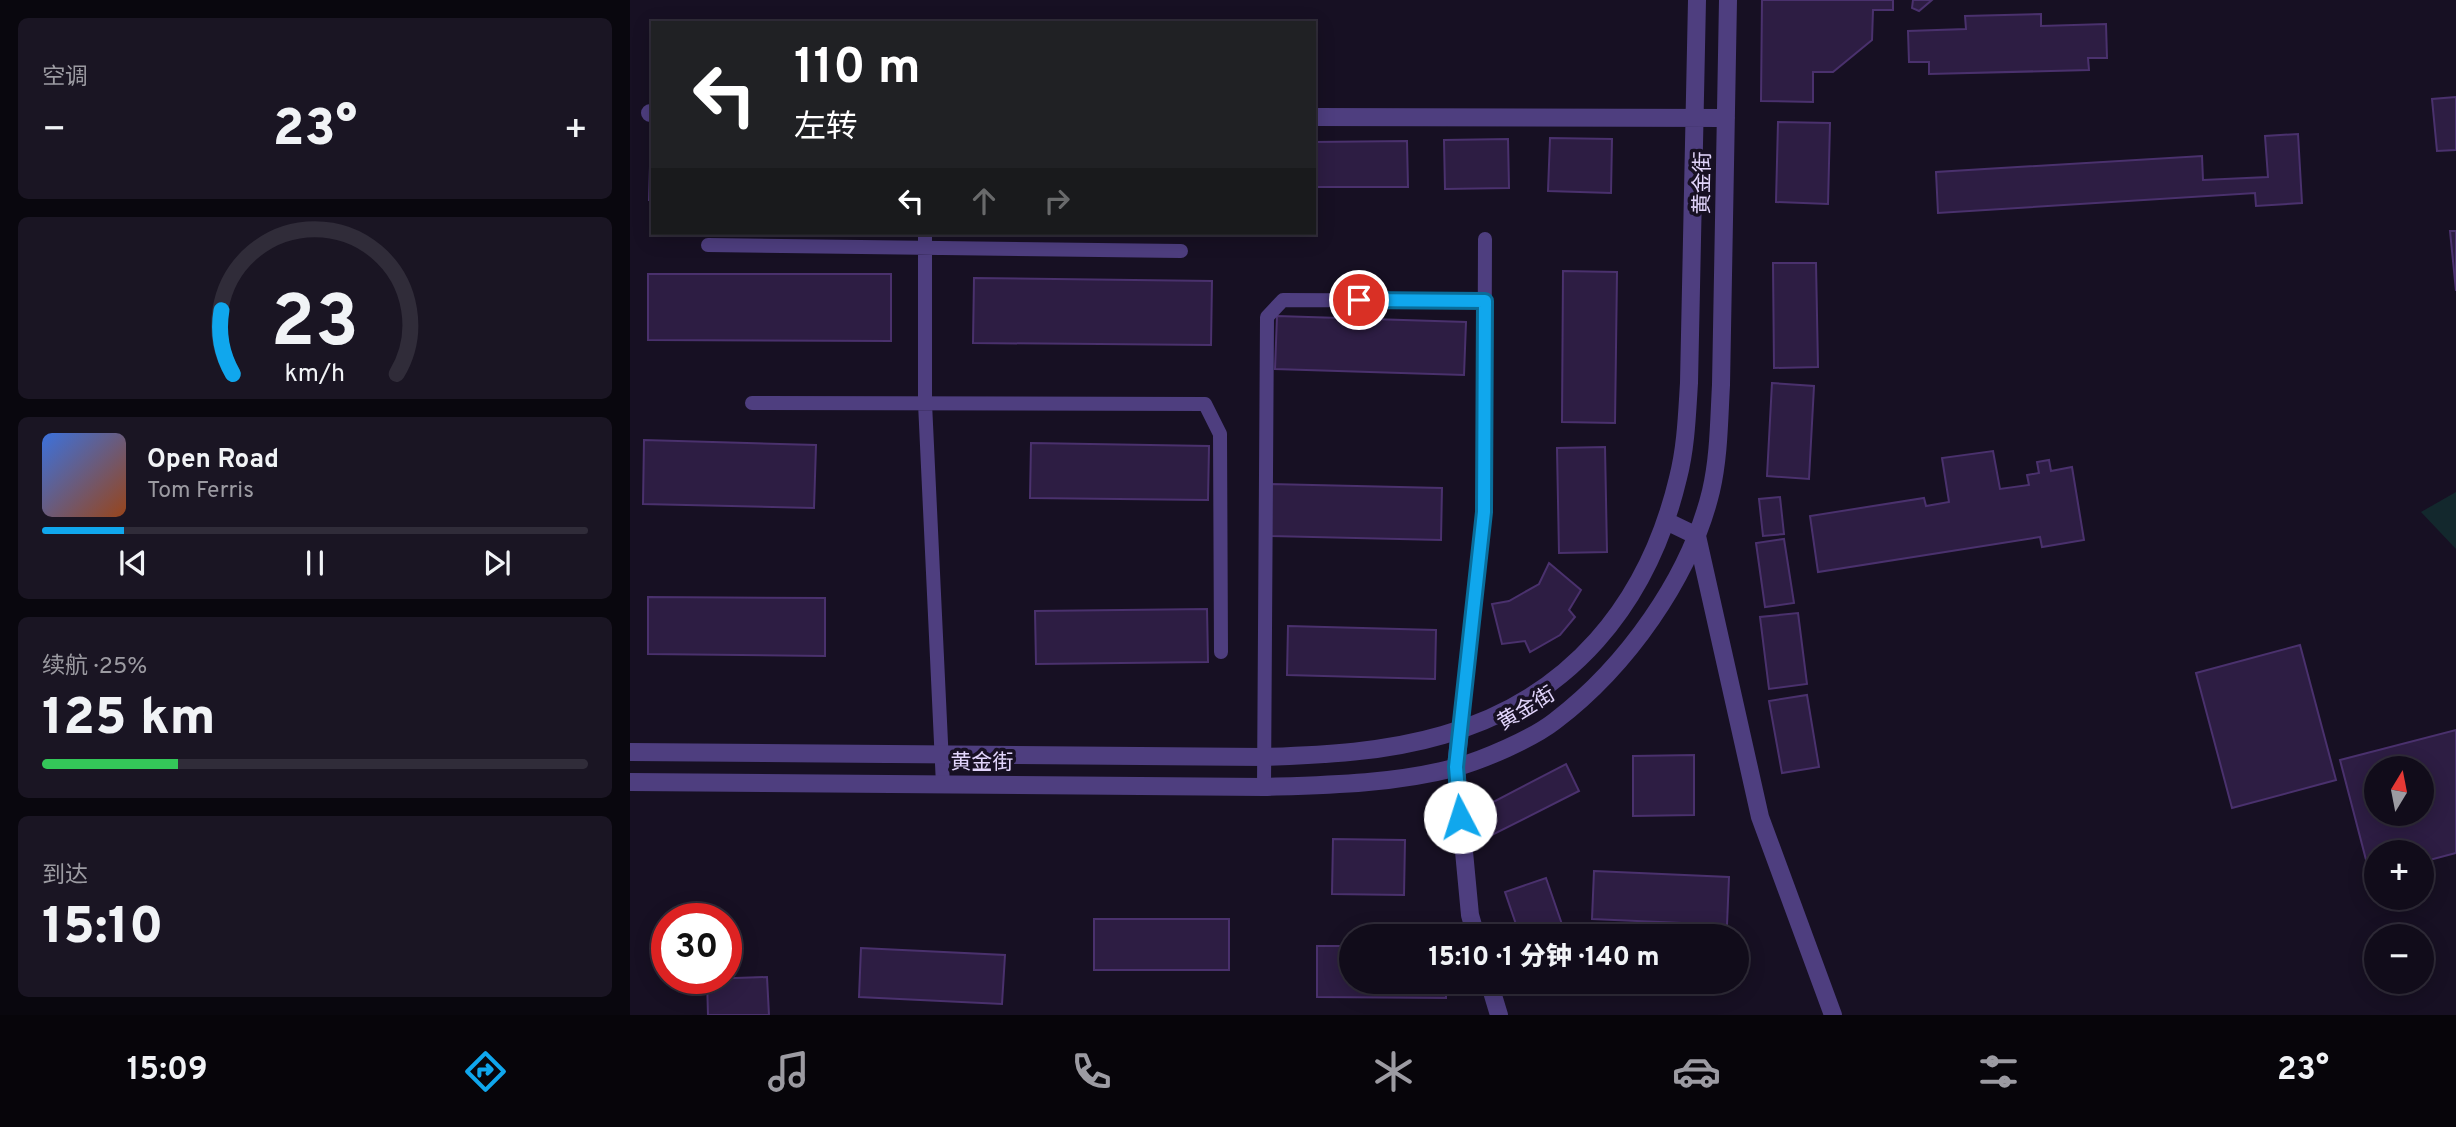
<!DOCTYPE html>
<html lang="zh">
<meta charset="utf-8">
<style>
body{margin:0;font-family:Overpass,"Noto Sans SC",sans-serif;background:#1a1523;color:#f1f3f6;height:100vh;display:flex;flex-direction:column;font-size:26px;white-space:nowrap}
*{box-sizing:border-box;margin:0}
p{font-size:23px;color:#9c9ba2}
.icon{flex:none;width:38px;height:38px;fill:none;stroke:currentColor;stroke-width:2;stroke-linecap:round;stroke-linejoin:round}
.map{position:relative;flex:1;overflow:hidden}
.drawer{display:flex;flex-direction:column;gap:18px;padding:18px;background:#09070e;width:630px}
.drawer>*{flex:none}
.guide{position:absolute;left:21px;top:21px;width:665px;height:214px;border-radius:0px;box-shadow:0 4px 18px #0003,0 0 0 2px #302c39;background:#202124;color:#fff;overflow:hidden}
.needle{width:46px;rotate:10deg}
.buttons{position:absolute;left:1734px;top:756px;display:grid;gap:14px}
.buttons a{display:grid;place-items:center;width:70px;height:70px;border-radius:50%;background:#110c1a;box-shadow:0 4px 18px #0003,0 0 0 2px #302c39;font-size:35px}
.speed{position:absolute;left:21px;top:903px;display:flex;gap:14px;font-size:35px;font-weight:700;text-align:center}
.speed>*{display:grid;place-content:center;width:91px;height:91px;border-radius:50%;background:#110c1a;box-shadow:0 4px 18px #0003,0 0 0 2px #302c39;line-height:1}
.speed .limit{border:10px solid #d22;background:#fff;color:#111}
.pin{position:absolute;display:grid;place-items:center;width:60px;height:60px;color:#fff;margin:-30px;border:4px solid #fff;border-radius:50%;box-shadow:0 2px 7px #0007}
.me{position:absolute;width:77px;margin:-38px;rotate:355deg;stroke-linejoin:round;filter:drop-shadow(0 0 5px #0008)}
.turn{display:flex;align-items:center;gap:24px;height:147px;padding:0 28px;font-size:32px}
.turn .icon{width:91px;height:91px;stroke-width:2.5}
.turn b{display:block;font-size:49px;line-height:60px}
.lanes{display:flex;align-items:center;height:66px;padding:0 28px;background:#0003;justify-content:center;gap:35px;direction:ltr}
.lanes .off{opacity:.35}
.big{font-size:52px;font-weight:800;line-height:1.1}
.drawer .card{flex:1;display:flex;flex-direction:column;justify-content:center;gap:10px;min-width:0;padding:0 24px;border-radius:10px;background:#1a1523}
.drawer .dial{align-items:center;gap:0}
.dial svg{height:182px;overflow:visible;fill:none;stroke:#302c39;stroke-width:7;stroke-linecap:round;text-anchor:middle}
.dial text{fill:#f1f3f6;stroke:none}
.song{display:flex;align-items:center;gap:21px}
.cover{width:84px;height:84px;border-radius:10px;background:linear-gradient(135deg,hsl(220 70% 55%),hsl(20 70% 35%))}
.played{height:7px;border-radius:4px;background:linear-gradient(90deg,#10a7ed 15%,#302c39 15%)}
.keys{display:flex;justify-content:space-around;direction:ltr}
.heat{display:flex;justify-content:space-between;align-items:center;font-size:38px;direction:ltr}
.charge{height:10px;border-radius:5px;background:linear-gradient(90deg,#34c759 25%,#302c39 0)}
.trip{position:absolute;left:709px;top:924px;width:410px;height:70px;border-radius:35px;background:#110c1a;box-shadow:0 4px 18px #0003,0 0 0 2px #302c39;font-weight:800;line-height:70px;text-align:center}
.tab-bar{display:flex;height:112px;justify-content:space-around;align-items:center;background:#07050a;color:#9c9ba2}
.tab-bar .icon{width:49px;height:49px}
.tab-bar .current{color:#10a7ed}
.tab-bar b{font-size:32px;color:#f1f3f6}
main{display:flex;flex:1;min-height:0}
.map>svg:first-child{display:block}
</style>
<main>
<section class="drawer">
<div class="card"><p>空调</p>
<div class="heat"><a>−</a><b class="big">23°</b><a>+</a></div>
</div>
<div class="card dial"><svg viewBox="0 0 100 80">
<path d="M14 69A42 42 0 1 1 86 69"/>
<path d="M14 69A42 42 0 0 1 9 41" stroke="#10a7ed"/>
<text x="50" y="56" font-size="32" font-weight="700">23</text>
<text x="50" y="72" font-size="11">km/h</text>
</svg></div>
<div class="card">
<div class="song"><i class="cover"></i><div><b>Open Road</b><p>Tom Ferris</p></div></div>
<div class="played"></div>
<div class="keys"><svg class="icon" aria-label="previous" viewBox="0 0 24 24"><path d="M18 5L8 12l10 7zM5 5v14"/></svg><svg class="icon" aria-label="pause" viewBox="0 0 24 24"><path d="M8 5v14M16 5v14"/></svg><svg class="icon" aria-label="next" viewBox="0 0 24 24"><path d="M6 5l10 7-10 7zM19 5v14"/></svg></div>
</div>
<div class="card"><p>续航 · 25%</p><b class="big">125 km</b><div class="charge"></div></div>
<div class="card"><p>到达</p><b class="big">15:10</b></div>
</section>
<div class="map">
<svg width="1826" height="1015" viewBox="0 0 1826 1015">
<rect width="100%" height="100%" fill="#171023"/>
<path fill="#13282d" d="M1826,492V549L1791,512Z"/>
<path fill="#2d1d43" stroke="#4a316d" stroke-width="2" fill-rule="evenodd" d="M1132,0H1263V10H1243L1242,40L1203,72H1183V102L1131,101Z
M1283,0H1302L1289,11L1282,8Z
M1411,14V26L1476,24L1477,58H1458L1459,70L1299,74V62H1279L1278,31L1336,29L1335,16Z
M1826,97V150L1807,151L1802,99Z
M1148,122L1200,123L1198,204L1146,202Z
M21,132H23V200H19Z
M1668,134L1672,203L1626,206L1625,193L1308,213L1306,172L1572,156L1573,180L1638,177L1635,136Z
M920,138L982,139L981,193L918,191Z
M878,139L879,188L815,189L814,140Z
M777,141L778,187H684V142Z
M1820,231H1826V291Z
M1143,263H1186L1188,367L1144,368Z
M933,271L987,272L985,423L932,422Z
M18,274H261V341L18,340Z
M344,278L582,281L581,345L343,343Z
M647,316L836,322L834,375L645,369Z
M1142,383L1184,386L1179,479L1137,476Z
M14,440L186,445L184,508L13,504Z
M401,443L579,446L578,500L400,498Z
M975,447L977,552L929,553L927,448Z
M1363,451L1370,489L1399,485L1397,475L1409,473L1407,462L1419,460L1421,471L1442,467L1454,540L1412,547L1410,537L1188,572L1180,516L1294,498L1296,506L1319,502L1312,458Z
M640,484L812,488L811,540L639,536Z
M1150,497L1154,534L1133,536L1129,499Z
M1154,539L1164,603L1135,607L1126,543Z
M919,563L951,590L939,610L945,617L930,635L900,652L895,641L872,644L862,604L879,601L909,584Z
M18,597L195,598V656L18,654Z
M577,609L578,662L406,664L405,611Z
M1168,613L1177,684L1139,689L1130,617Z
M658,626L806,630L805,679L657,675Z
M1670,645L1706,780L1602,808L1566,673Z
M1177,695L1189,767L1152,773L1139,701Z
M1826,730V853L1792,862V852H1746V874L1740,875L1710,760ZM1746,768H1792V814H1746Z
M1064,755V815L1003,816V756Z
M936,764L949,791L860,836L846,811Z
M703,839L775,840L774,895L702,894Z
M964,871L1099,877L1097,925L962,919Z
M916,878L936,936H890L875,892Z
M464,919H599V970H464Z
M687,946H721V982H816V998L687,997Z
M231,948L375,955L372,1004L229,997Z
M137,977L139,1015H78L77,979Z"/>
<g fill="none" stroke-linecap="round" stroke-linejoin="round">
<path stroke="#4e3e7f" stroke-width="14" d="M295,233V403L313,785
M78,245L551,251
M122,403L575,404L590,434L591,652
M830,729L854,511L855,239
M634,787L637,317L653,300L855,301"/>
<path stroke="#4e3e7f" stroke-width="18" d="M20,113H23
M684,117L1096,118
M1036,521L1067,536L1130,817L1203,1015
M830,729L826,767L840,915L846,936
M0,752L634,757C694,755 755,752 813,735C940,699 1018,604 1048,478C1056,447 1057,414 1059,383L1067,0
M0,782L634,787C697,785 762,784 824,768C853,760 902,739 925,721C996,667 1060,578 1081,491C1089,457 1089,420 1091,385L1098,0
M859,982L869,1015"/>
</g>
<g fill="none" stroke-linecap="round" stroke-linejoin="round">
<g stroke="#0a6d9a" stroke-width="18">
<path id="route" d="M729,300L855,301L854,512L826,767L830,817"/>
</g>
<use href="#route" stroke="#10a7ed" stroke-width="12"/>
</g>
<g text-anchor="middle" stroke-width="7" stroke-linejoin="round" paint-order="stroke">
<g font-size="21" fill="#e2d5fc" stroke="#171023">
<text transform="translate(1072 183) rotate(-89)" y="7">黄金街</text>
<text transform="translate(896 708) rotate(-31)" y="7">黄金街</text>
<text x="352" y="769">黄金街</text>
</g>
</g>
</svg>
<div class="buttons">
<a><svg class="needle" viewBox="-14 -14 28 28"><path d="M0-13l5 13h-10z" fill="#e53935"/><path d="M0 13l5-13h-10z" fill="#9c9ba2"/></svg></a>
<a>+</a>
<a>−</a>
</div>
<div class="speed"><div class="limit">30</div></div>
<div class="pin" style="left:729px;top:300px;background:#d93025"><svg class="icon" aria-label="arrive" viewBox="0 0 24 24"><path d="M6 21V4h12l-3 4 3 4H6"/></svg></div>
<svg class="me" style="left:830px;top:817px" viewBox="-20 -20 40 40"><circle r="19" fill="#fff"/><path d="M0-13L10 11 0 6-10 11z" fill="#10a7ed"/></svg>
<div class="trip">15:10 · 1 分钟 · 140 m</div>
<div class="guide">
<div class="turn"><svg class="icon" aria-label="left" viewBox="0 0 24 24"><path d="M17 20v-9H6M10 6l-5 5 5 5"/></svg><div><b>110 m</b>左转</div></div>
<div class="lanes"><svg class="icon" aria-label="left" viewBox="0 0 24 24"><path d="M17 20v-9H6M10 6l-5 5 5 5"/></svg><svg class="icon off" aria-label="ahead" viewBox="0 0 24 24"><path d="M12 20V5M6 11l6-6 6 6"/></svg><svg class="icon off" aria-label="right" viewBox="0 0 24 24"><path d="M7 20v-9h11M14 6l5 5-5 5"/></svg></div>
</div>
</div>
</main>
<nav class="tab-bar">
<b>15:09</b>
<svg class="icon current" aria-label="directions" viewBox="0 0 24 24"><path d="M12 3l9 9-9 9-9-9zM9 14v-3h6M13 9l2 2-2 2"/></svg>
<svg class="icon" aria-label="music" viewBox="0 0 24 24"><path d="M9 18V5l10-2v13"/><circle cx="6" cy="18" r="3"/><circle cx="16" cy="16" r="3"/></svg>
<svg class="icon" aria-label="phone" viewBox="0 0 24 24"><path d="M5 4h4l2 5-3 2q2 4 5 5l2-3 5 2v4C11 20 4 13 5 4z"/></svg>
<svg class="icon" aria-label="climate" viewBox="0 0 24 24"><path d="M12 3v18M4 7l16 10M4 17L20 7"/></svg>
<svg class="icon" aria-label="car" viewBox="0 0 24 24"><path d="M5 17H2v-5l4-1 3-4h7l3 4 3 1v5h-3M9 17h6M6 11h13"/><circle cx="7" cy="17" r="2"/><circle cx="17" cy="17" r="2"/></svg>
<svg class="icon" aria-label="filters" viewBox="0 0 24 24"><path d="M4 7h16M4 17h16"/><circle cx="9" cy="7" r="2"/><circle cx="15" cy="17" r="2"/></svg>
<b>23°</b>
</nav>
